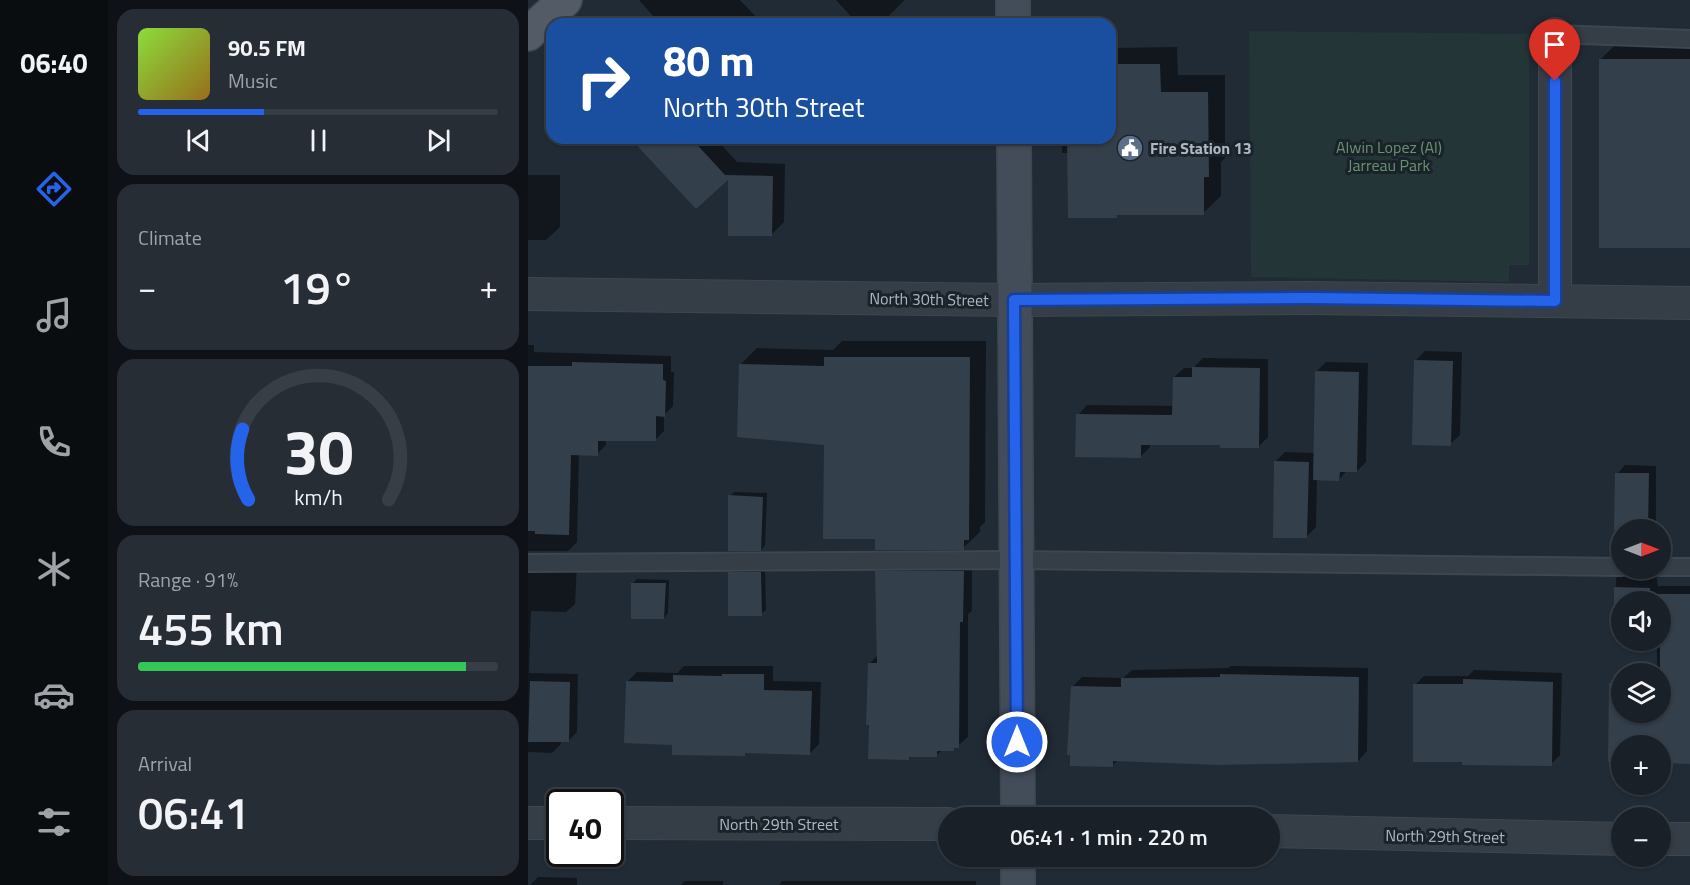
<!DOCTYPE html>
<meta charset="utf-8">
<style>
body{margin:0;font-family:"Titillium Web",sans-serif;background:#262d34;color:#f1f3f6;height:100vh;display:flex;flex-direction:column;font-size:22px;white-space:nowrap}
*{box-sizing:border-box;margin:0}
p{font-size:20px;color:#9fa3a8}
.icon{flex:none;width:33px;height:33px;fill:none;stroke:currentColor;stroke-width:2;stroke-linecap:round;stroke-linejoin:round}
.map{position:relative;flex:1;overflow:hidden}
.sheet{display:flex;flex-direction:column;gap:9px;padding:9px;background:#0e1216;width:420px}
.sheet>*{flex:none}
.top-card{position:absolute;left:18px;top:18px;width:570px;height:126px;border-radius:18px;box-shadow:0 2px 4px #0004,0 0 0 2px #373e45;background:#1a4fa0;color:#fff;overflow:hidden}
.needle{width:39px;rotate:90deg}
.fabs{position:absolute;left:1083px;top:519px;display:grid;gap:12px}
.fabs a{display:grid;place-items:center;width:60px;height:60px;border-radius:50%;background:#192028;box-shadow:0 2px 4px #0004,0 0 0 2px #373e45;font-size:30px}
.speed{position:absolute;left:18px;top:789px;display:flex;gap:12px;font-size:30px;font-weight:700;text-align:center}
.speed>*{display:grid;place-content:center;width:78px;height:78px;border-radius:50%;background:#192028;box-shadow:0 2px 4px #0004,0 0 0 2px #373e45;line-height:1}
.speed .limit{border:3px solid #111;border-radius:9px;background:#fff;color:#111}
.pin{position:absolute;display:grid;place-items:center;width:51px;height:51px;color:#fff;margin:-62px -26px;border-radius:50% 50% 50% 0;rotate:-45deg;box-shadow:0 0 6px #0007}
.pin .icon{rotate:45deg}
.me{position:absolute;width:66px;margin:-33px;rotate:0deg;stroke-linejoin:round;filter:drop-shadow(0 0 4px #0008)}
.turn{display:flex;align-items:center;gap:21px;height:126px;padding:0 18px;font-size:27px}
.turn .icon{width:78px;height:78px;stroke-width:2.5}
.turn b{display:block;font-size:42px;line-height:51px}
.big{font-size:45px;font-weight:600;line-height:1.1}
.sheet .tile{flex:1;display:flex;flex-direction:column;justify-content:center;gap:9px;min-width:0;padding:0 21px;border-radius:18px;background:#262d34}
.sheet .dial{align-items:center;gap:0}
.dial svg{height:156px;overflow:visible;fill:none;stroke:#373e45;stroke-width:7;stroke-linecap:round;text-anchor:middle}
.dial text{fill:#f1f3f6;stroke:none}
.song{display:flex;align-items:center;gap:18px}
.cover{width:72px;height:72px;border-radius:9px;background:linear-gradient(135deg,hsl(90 70% 55%),hsl(40 70% 35%))}
.played{height:6px;border-radius:3px;background:linear-gradient(90deg,#2563eb 35%,#373e45 35%)}
.keys{display:flex;justify-content:space-around;direction:ltr}
.heat{display:flex;justify-content:space-between;align-items:center;font-size:33px;direction:ltr}
.charge{height:9px;border-radius:4px;background:linear-gradient(90deg,#34c759 91%,#373e45 0)}
.trip{position:absolute;left:410px;top:807px;width:342px;height:60px;border-radius:30px;background:#192028;box-shadow:0 2px 4px #0004,0 0 0 2px #373e45;font-weight:600;line-height:60px;text-align:center}
main{display:flex;flex:1;min-height:0}
.tabs{display:flex;flex-direction:column;width:108px;justify-content:space-around;align-items:center;background:#0a0d10;color:#9fa3a8}
.tabs .icon{width:42px;height:42px}
.tabs .selected{color:#2563eb}
.tabs b{font-size:27px;color:#f1f3f6}
.map>svg:first-child{display:block}
</style>
<main>
<nav class="tabs">
<b>06:40</b>
<svg class="icon selected" aria-label="directions" viewBox="0 0 24 24"><path d="M12 3l9 9-9 9-9-9zM9 14v-3h6M13 9l2 2-2 2"/></svg>
<svg class="icon" aria-label="music" viewBox="0 0 24 24"><path d="M9 18V5l10-2v13"/><circle cx="6" cy="18" r="3"/><circle cx="16" cy="16" r="3"/></svg>
<svg class="icon" aria-label="phone" viewBox="0 0 24 24"><path d="M5 4h4l2 5-3 2q2 4 5 5l2-3 5 2v4C11 20 4 13 5 4z"/></svg>
<svg class="icon" aria-label="climate" viewBox="0 0 24 24"><path d="M12 3v18M4 7l16 10M4 17L20 7"/></svg>
<svg class="icon" aria-label="car" viewBox="0 0 24 24"><path d="M5 17H2v-5l4-1 3-4h7l3 4 3 1v5h-3M9 17h6M6 11h13"/><circle cx="7" cy="17" r="2"/><circle cx="17" cy="17" r="2"/></svg>
<svg class="icon" aria-label="filters" viewBox="0 0 24 24"><path d="M4 7h16M4 17h16"/><circle cx="9" cy="7" r="2"/><circle cx="15" cy="17" r="2"/></svg>
</nav>
<section class="sheet">
<div class="tile">
<div class="song"><i class="cover"></i><div><b>90.5 FM</b><p>Music</p></div></div>
<div class="played"></div>
<div class="keys"><svg class="icon" aria-label="previous" viewBox="0 0 24 24"><path d="M18 5L8 12l10 7zM5 5v14"/></svg><svg class="icon" aria-label="pause" viewBox="0 0 24 24"><path d="M8 5v14M16 5v14"/></svg><svg class="icon" aria-label="next" viewBox="0 0 24 24"><path d="M6 5l10 7-10 7zM19 5v14"/></svg></div>
</div>
<div class="tile"><p>Climate</p>
<div class="heat"><a>−</a><b class="big">19°</b><a>+</a></div>
</div>
<div class="tile dial"><svg viewBox="0 0 100 80">
<path d="M14 69A42 42 0 1 1 86 69"/>
<path d="M14 69A42 42 0 0 1 11 33" stroke="#2563eb"/>
<text x="50" y="56" font-size="32" font-weight="700">30</text>
<text x="50" y="72" font-size="11">km/h</text>
</svg></div>
<div class="tile"><p>Range · 91%</p><b class="big">455 km</b><div class="charge"></div></div>
<div class="tile"><p>Arrival</p><b class="big">06:41</b></div>
</section>
<div class="map">
<svg width="1162" height="885" viewBox="0 0 1162 885">
<rect width="100%" height="100%" fill="#212b35"/>
<path fill="#233536" d="M721,31L1001,34V265H981V282L723,277Z"/>
<path fill="#0007" d="M111,0H212L235,24H132Z
M308,0H377L352,24H330Z
M1090,42H1162V247L1072,246L1073,59Z
M649,47L650,75H697V158L693,162V196L675,213H592L589,216L541,153H534V138H582V48Z
M104,138H187L209,162L257,164L256,222L243,235L202,176L168,207Z
M0,175H32V227L18,240H0Z
M314,341H458L457,522L452,527V532L435,548L348,538L297,443L212,365L229,348L305,350Z
M0,345H6V352L143,356V372H146L145,406L136,415V431L127,440L78,439V445L69,454L51,453L49,542L40,551H0Z
M897,351L934,352L932,435L922,444L887,361Z
M675,358L740,359V437L730,447L694,443H622V447L612,457L550,415L559,405L646,406V377L656,368H665Z
M798,362L840,363L838,462L829,471H819L811,479H789L788,527L779,536L747,462L757,452L787,453L789,371Z
M1097,465L1128,466V530H1094V556L1088,555L1089,474Z
M206,492L239,493L237,545L233,550L202,496Z
M0,560L49,565L47,604L38,612L3,611L1,673L50,674L49,732L40,741H33V744L24,753L0,752Z
M444,562V611L440,614V737L425,750H414L408,756H383L380,759L342,663L350,655L349,572L358,563Z
M206,568H237L238,610L233,614L201,573Z
M1127,568L1130,586H1162V762H1132V746H1094L1082,684L1091,675H1094V712H1132V674H1129V640H1132V602H1094L1087,622L1088,578L1096,570Z
M109,579L141,580L140,613L136,618L104,584Z
M156,666H245V681L293,682L291,744L282,753L220,751L217,754L145,743L99,682L109,672L149,673Z
M703,666L840,668L839,751L830,761L590,760L584,766L545,686L554,677L595,678L604,670L700,668Z
M946,670L1034,673L1032,755L1023,764L887,685L896,676H940Z
M10,877L49,878V885H2Z
M157,881H195V885H153Z
M254,881H448V885H251Z"/>
<path fill="#343f4c" d="M1071,59H1162V248H1071Z
M582,64H632L633,92H680L681,177H676V215H589V218H540L539,138H582Z
M102,138H163L197,175L245,176L244,236H200V180L168,209Z
M296,357H442L441,540H436V550H347V539H295L296,445L209,437L211,364L296,366Z
M886,360L925,361L923,446L884,445Z
M44,362L135,364V380L138,381L137,417L128,416V441H70V456L43,455L41,535L7,534V531H0V366H44Z
M664,367L732,368L731,448H692V445H613V458L547,457L548,414L644,415L645,377H664Z
M787,371L831,372L829,472H812L811,481L785,480Z
M746,461L781,462L779,538H745Z
M1087,473H1121L1120,530H1086Z
M200,495L235,497L233,551H200Z
M347,571H436L435,622H432L431,748H426V751H409V757H381V760L340,759L341,725H338L340,663H349Z
M200,572H233L234,616H200Z
M103,583H138L136,619H103Z
M1086,587L1122,588V594H1162V764L1132,763V746H1094V763L1080,762L1081,683H1094V712H1132V602H1094V624H1086Z
M194,674H236V690L284,691L282,755L217,753V756L144,755V745L96,743L98,681L145,682V675L194,676Z
M692,674L831,677L830,762L691,765L585,761V767L542,766V755H539L543,686L593,687V678L692,677Z
M935,679L1025,682L1024,766L934,765V762H885V684H935Z
M2,681L42,682L41,742H0Z"/>
<g fill="none" stroke-linecap="round" stroke-linejoin="round">
<g stroke="#3e464f" stroke-width="20">
<path id="lane" d="M1027,34L1162,39
M0,563L488,560L1094,567
M1132,567H1162"/>
</g>
<g stroke="#3e464f" stroke-width="34">
<path id="street" d="M1027,34V301
M0,294L486,300L782,298L1162,303
M0,823H32
M82,823L420,824
M741,831L1094,839
M1132,839H1162"/>
</g>
<g stroke="#3e464f" stroke-width="36">
<path id="secondary" d="M485,24V0
M486,138L490,818
M490,856V885"/>
</g>
<g stroke="#3e464f" stroke-width="36">
<path id="primary" d="M0,34L37,0"/>
</g>
<use href="#lane" stroke="#353d46" stroke-width="16"/>
<use href="#street" stroke="#353d46" stroke-width="32"/>
<use href="#secondary" stroke="#434c59" stroke-width="33"/>
<use href="#primary" stroke="#535c66" stroke-width="33"/>
</g>
<g fill="none" stroke-linecap="round" stroke-linejoin="round">
<g stroke="#184099" stroke-width="15">
<path id="route" d="M489,742L486,300L782,298L1027,301V81"/>
</g>
<use href="#route" stroke="#2563eb" stroke-width="10"/>
</g>
<defs>
<g id="civic-disc" transform="scale(1.35)"><circle r="9.5" fill="#5c6f8a" stroke="#1a222a"/><path d="M-.6-6.5H3V-4.5H.6V-3L4-1V1h2V6H-6V1h2V-1L-.6-3ZM-1.2 2.5V6h2.4V2.5Z" fill="#fff"/></g>
</defs>
<g fill-rule="evenodd">
<use href="#civic-disc" x="602" y="148"/>
</g>
<g text-anchor="middle" stroke-width="6" stroke-linejoin="round" paint-order="stroke">
<g font-size="16" fill="#699170" stroke="#1a222a">
<text x="861" y="153">Alwin Lopez (Al)<tspan x="861" dy="18">Jarreau Park</tspan></text>
</g>
<g font-size="16" font-weight="bold" fill="#afb7c3" stroke="#1a222a" text-anchor="start">
<text x="622" y="154">Fire Station 13</text>
</g>
<g font-size="16" fill="#afb7c3" stroke="#1a222a">
<text transform="translate(401 299) rotate(1)" y="6">North 30th Street</text>
<text x="251" y="830">North 29th Street</text>
<text transform="translate(917 836) rotate(1)" y="6">North 29th Street</text>
</g>
</g>
</svg>
<div class="fabs">
<a><svg class="needle" viewBox="-14 -14 28 28"><path d="M0-13l5 13h-10z" fill="#e53935"/><path d="M0 13l5-13h-10z" fill="#9fa3a8"/></svg></a>
<a><svg class="icon" aria-label="sound" viewBox="0 0 24 24"><path d="M4 9h4l5-4v14l-5-4H4zM17 9q2 3 0 6"/></svg></a>
<a><svg class="icon" aria-label="layers" viewBox="0 0 24 24"><path d="M12 4l9 5-9 5-9-5zM3 14l9 5 9-5"/></svg></a>
<a>+</a>
<a>−</a>
</div>
<div class="speed"><div class="limit">40</div></div>
<div class="pin" style="left:1027px;top:81px;background:#d93025"><svg class="icon" aria-label="arrive" viewBox="0 0 24 24"><path d="M6 21V4h12l-3 4 3 4H6"/></svg></div>
<svg class="me" style="left:489px;top:742px" viewBox="-20 -20 40 40"><circle r="17" fill="#2563eb" stroke="#fff" stroke-width="3"/><path d="M0-11L8 9 0 5-8 9z" fill="#fff"/></svg>
<div class="trip">06:41 · 1 min · 220 m</div>
<div class="top-card">
<div class="turn"><svg class="icon" aria-label="right" viewBox="0 0 24 24"><path d="M7 20v-9h11M14 6l5 5-5 5"/></svg><div><b>80 m</b>North 30th Street</div></div>
</div>
</div>
</main>
